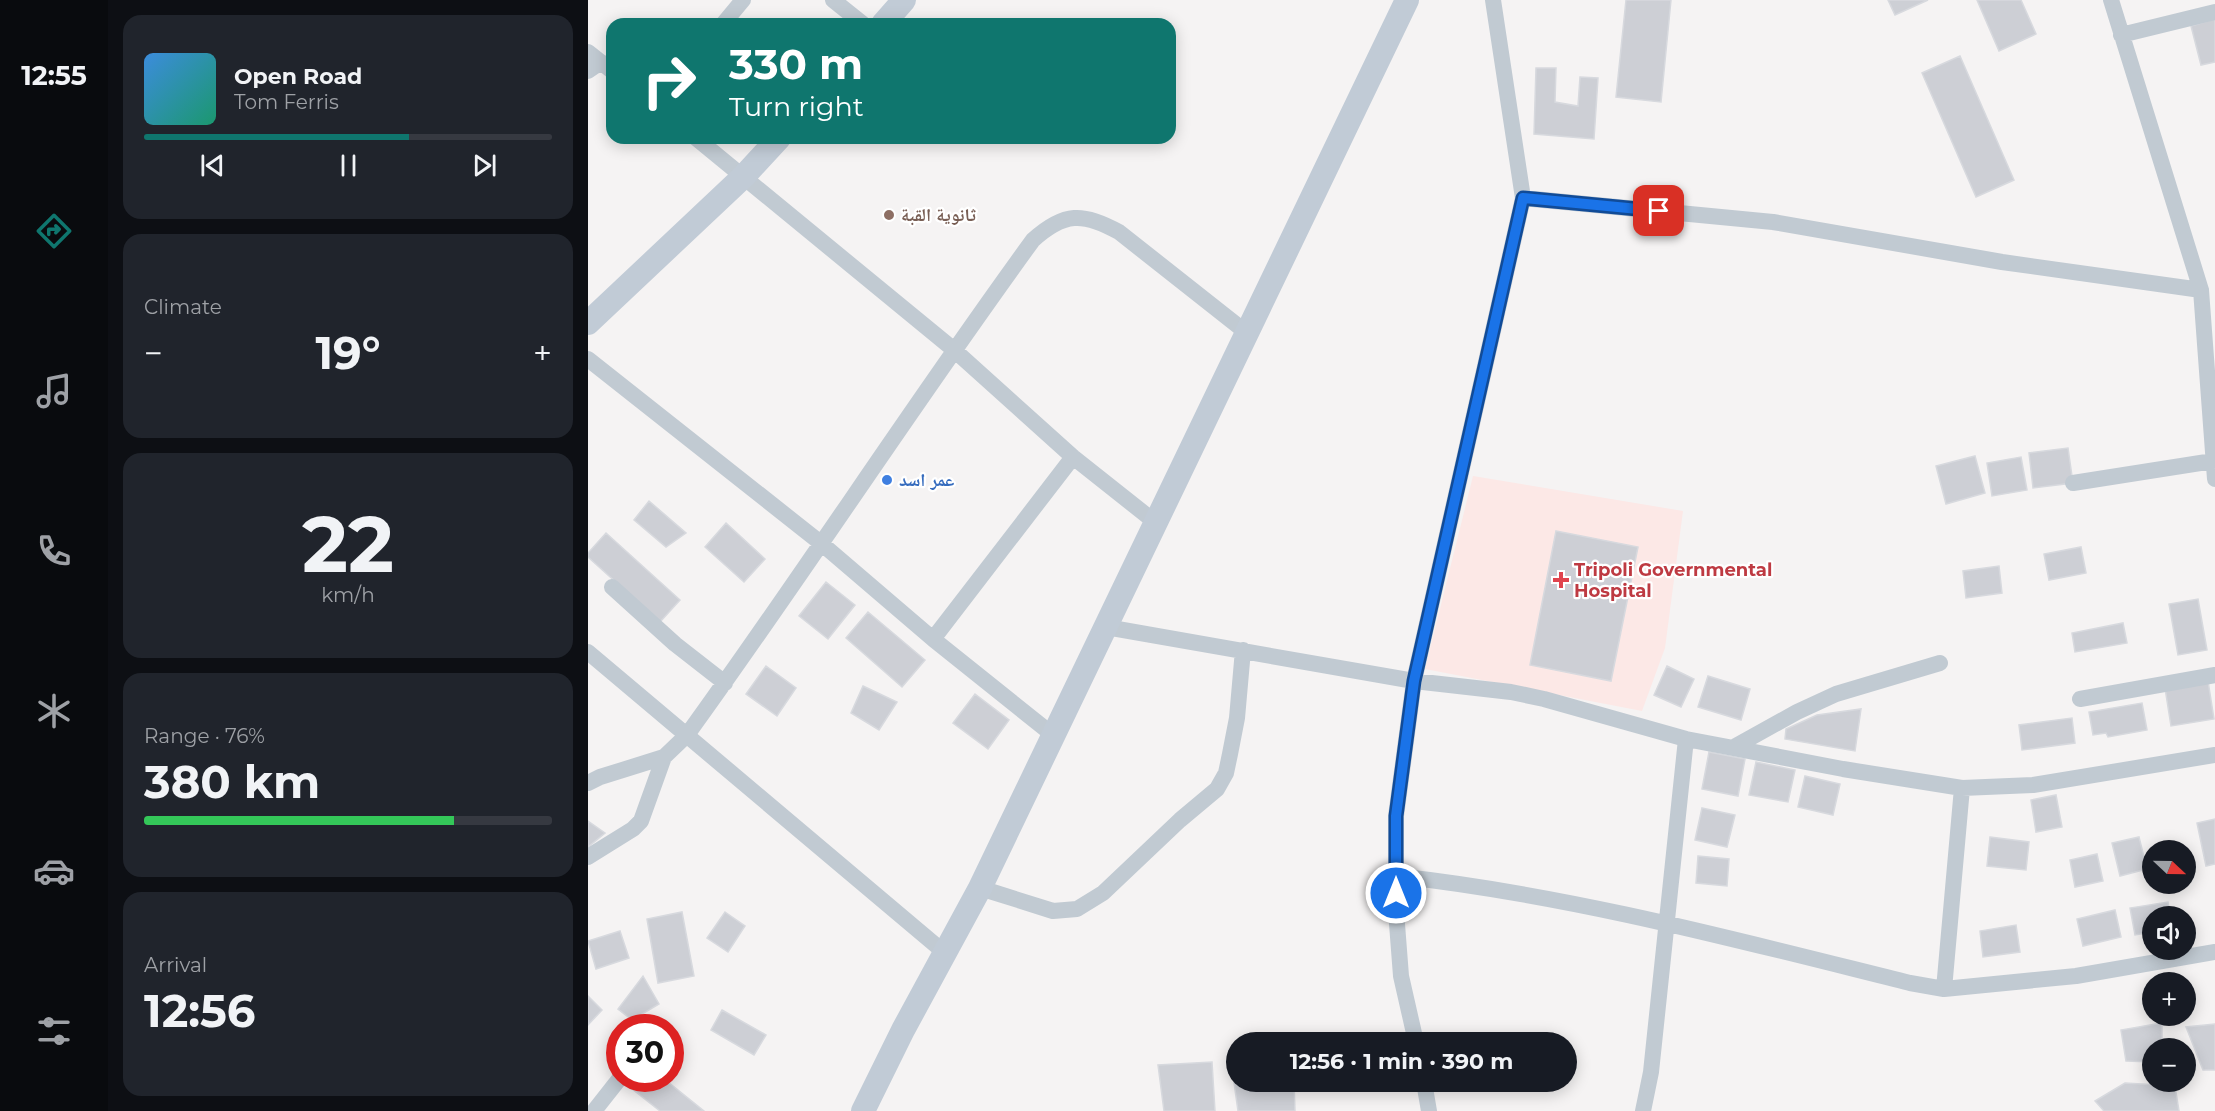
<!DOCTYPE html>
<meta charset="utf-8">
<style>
body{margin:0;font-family:Montserrat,"Noto Naskh Arabic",sans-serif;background:#20242c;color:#f1f3f6;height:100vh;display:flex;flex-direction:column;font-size:22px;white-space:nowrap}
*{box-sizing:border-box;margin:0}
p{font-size:20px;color:#9ea1a6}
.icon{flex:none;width:33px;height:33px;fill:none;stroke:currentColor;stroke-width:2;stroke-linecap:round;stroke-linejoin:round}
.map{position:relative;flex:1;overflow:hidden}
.sheet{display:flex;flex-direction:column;gap:15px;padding:15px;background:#0d0f14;width:480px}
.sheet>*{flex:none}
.guide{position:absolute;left:18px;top:18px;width:570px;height:126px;border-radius:18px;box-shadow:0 3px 15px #0003;background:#0f766e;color:#fff;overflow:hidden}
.needle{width:39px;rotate:112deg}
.controls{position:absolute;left:1554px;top:840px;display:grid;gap:12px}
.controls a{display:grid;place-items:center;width:54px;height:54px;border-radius:50%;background:#171b24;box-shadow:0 3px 15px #0003;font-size:30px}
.speed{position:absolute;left:18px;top:1014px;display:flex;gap:12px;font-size:30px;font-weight:700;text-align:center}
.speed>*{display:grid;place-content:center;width:78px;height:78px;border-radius:50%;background:#171b24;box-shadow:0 3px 15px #0003;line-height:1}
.speed .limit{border:9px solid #d22;background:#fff;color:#111}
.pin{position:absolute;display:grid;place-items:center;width:51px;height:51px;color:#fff;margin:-26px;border-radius:12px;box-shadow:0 3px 9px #0006}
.me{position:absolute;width:66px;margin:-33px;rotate:0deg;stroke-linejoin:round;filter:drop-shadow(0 0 4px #0008)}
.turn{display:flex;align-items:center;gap:21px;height:126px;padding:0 24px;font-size:27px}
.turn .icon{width:78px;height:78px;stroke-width:2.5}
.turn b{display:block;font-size:42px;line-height:51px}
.big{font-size:45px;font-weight:700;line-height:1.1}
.sheet .tile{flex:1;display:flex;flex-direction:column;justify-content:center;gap:9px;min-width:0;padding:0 21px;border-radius:18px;background:#20242c}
.sheet .dial{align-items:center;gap:0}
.dial b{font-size:78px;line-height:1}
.song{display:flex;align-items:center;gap:18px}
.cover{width:72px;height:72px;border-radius:9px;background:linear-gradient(135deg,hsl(210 70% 55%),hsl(160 70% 35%))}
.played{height:6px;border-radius:3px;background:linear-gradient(90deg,#0f766e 65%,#363941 65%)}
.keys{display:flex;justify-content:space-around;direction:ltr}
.heat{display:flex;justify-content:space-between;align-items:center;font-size:33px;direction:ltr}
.charge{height:9px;border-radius:4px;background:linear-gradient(90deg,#34c759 76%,#363941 0)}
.trip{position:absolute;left:638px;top:1032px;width:351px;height:60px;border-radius:30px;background:#171b24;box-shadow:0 3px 15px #0003;font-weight:700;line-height:60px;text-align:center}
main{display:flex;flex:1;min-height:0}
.tab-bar{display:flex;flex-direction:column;width:108px;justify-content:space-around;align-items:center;background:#090b0e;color:#9ea1a6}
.tab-bar .icon{width:42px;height:42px}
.tab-bar .on{color:#0f766e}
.tab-bar b{font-size:27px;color:#f1f3f6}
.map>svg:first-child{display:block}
</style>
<main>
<nav class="tab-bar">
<b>12:55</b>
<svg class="icon on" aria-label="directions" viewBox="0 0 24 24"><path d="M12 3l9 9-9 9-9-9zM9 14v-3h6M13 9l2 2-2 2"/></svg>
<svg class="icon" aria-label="music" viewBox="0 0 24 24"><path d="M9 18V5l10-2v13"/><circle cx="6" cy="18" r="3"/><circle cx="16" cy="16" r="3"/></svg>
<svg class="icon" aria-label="phone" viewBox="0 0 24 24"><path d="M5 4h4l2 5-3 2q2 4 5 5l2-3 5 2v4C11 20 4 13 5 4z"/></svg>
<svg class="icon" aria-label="climate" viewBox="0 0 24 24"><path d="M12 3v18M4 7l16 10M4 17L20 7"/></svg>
<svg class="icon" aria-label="car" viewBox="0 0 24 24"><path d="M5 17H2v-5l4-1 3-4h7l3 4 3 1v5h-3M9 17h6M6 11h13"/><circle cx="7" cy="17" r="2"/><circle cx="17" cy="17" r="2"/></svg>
<svg class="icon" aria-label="filters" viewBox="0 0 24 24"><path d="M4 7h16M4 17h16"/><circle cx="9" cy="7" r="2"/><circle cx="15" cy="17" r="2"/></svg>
</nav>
<section class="sheet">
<div class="tile">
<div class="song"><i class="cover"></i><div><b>Open Road</b><p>Tom Ferris</p></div></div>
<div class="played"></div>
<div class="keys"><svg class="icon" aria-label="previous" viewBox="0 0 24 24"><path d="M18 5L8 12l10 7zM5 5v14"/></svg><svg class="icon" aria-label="pause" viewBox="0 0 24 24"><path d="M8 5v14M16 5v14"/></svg><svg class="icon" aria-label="next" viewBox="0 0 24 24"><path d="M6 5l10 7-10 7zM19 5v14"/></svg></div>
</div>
<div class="tile"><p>Climate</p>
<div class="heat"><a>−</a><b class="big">19°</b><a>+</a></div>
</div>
<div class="tile dial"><b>22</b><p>km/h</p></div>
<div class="tile"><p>Range · 76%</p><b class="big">380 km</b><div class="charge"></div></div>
<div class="tile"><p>Arrival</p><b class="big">12:56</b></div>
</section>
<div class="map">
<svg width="1627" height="1111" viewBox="0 0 1627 1111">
<rect width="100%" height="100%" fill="#f5f3f3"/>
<path fill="#fce8e6" d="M885,476L1095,511L1077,648L1054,711L837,669Z"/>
<path fill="#cdcfd5" stroke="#d7d9de" stroke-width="1.5" d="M1038,0H1083L1073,102L1028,97Z
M1300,0H1340L1307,15Z
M1389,0H1433L1448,34L1411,51Z
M1627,19V62L1613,65L1603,26Z
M1372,56L1426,180L1388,197L1334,73Z
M948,68H968L967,102L990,106L992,77L1010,78L1006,139L946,134Z
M1480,448L1485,483L1445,488L1441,453Z
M1387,456L1397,493L1358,504L1348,466Z
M1433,457L1439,490L1404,496L1399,463Z
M61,501L98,533L78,547L46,520Z
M138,523L177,559L156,582L117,547Z
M968,531L1050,547L1023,681L942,665Z
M18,533L92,600L72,622L0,557V553Z
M1493,547L1498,573L1461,580L1456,554Z
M1411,566L1414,593L1378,598L1375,571Z
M238,582L267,605L240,639L211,616Z
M1610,599L1619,650L1590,655L1581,604Z
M280,612L337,660L314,687L258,638Z
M1535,623L1539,643L1487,652L1484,633Z
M178,666L208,688L189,716L158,694Z
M1079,666L1106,679L1093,707L1066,695Z
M1120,676L1162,689L1153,720L1110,707Z
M1620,681L1626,719L1583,726L1577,688Z
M275,686L309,702L291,730L263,713Z
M387,694L421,720L400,749L365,723Z
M1554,703L1559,730L1520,737L1518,733L1505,735L1501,712Z
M1273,709L1267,751L1197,739L1198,729L1229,715Z
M1484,718L1487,743L1434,750L1431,725Z
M1121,752L1157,759L1150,796L1114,789Z
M1168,762L1207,770L1200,802L1161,795Z
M1217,776L1252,784L1245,815L1210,807Z
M1468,795L1474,827L1448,832L1443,800Z
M1114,808L1147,815L1139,847L1107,840Z
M1627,819V864L1618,866L1609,823Z
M0,821L17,833L0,847Z
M1402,837L1441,842L1438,870L1399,866Z
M1551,837L1559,869L1532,876L1524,843Z
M1509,854L1515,881L1487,887L1482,860Z
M1110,856L1141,859L1139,886L1108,883Z
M1580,902L1582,916H1564V932L1547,935L1542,908Z
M1527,910L1533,937L1495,946L1489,919Z
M94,912L106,976L70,983L59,919Z
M137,912L157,926L140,952L119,938Z
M1428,925L1432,952L1395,957L1392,931Z
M32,931L41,958L8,969L0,941Z
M55,976L71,1004L44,1020L30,1009Z
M0,996L14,1010L0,1025Z
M134,1010L178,1035L166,1055L123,1030Z
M1574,1023V1048H1564V1062L1538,1061L1533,1030Z
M1627,1024V1070H1615L1598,1027Z
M624,1062L627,1111H576L570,1065Z
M648,1067V1082H706L707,1111H650L644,1068Z
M50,1078H75L116,1111H72L43,1088Z
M1537,1083L1587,1086L1591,1111H1516L1507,1101Z"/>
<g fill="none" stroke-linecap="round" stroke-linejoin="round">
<path stroke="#c1cad2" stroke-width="16" d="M245,0L275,24
M1523,0L1613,290L1627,479
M135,24L155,0
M1533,35L1627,12
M0,52L24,71
M0,71L13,62
M108,138L365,349L485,457L567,522
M935,198L1185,222L1414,262L1613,290
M0,359L234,544L345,639L465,735
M1485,483L1625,461
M24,587L87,644L137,683
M518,627L826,681L923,692L956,699L1098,739L1255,769L1374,788L1445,785L1627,755
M345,639L485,457
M0,652L357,953
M1492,699L1627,675
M1146,747L1209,712L1248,694L1352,663
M0,783L12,777L76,757L99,735C217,572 326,403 445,240C476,212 495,212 531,232L659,333
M0,857L45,829L53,821L76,757
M808,876C982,895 1153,941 1322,983L1356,989L1488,976L1627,952
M392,888L465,911L489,909L515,893L592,820L629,789L638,773L642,754L649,718L655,650
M1356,989L1374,788
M828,1042L813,976L808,911V816L826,681L935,198L905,0
M82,1051L85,1052
M836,1082L841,1111
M6,1111L32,1078
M1055,1111L1063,1072L1098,739"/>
<path stroke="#c1cbd6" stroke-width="24" d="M295,24L316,0
M0,323L156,176L191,138
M275,1111L315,1030L392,888L819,0"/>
</g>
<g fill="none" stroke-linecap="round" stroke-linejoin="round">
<g stroke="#114b97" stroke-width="15">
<path id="route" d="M808,893V816L826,681L935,198L1071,211"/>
</g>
<use href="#route" stroke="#1a73e8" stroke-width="10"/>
</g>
<circle fill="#8d6e63" stroke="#fff" stroke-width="2" cx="301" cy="215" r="6"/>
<circle fill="#3f7fe0" stroke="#fff" stroke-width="2" cx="299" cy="480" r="6"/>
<path fill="#e0444e" stroke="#fff" stroke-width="2" d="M970 571h6v6h6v6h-6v6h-6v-6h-6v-6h6z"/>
<g text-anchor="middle" stroke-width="4.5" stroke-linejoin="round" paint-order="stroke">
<g font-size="18" font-weight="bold" fill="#785e54" stroke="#fff" text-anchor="start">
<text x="313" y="221">ثانوية القبة</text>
</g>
<g font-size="18" font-weight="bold" fill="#366cbe" stroke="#fff" text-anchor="start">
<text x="311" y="486">عمر اسد</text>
</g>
<g font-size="18" font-weight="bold" fill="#be3a42" stroke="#fff" text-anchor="start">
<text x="986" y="576">Tripoli Governmental<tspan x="986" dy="21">Hospital</tspan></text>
</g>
</g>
</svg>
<div class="controls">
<a><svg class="needle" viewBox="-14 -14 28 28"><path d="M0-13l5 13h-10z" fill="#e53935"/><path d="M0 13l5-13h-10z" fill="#9ea1a6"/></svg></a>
<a><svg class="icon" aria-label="sound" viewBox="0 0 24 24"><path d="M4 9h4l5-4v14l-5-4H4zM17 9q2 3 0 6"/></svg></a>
<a>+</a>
<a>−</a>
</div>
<div class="speed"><div class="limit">30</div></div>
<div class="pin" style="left:1071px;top:211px;background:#d93025"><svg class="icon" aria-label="arrive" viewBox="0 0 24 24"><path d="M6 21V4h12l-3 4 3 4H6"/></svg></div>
<svg class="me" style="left:808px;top:893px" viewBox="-20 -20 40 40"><circle r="17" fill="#1a73e8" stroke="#fff" stroke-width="3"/><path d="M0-11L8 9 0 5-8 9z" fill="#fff"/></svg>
<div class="trip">12:56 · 1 min · 390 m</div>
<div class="guide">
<div class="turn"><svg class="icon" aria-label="right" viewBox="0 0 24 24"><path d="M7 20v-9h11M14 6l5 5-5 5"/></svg><div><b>330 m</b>Turn right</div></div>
</div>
</div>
</main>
